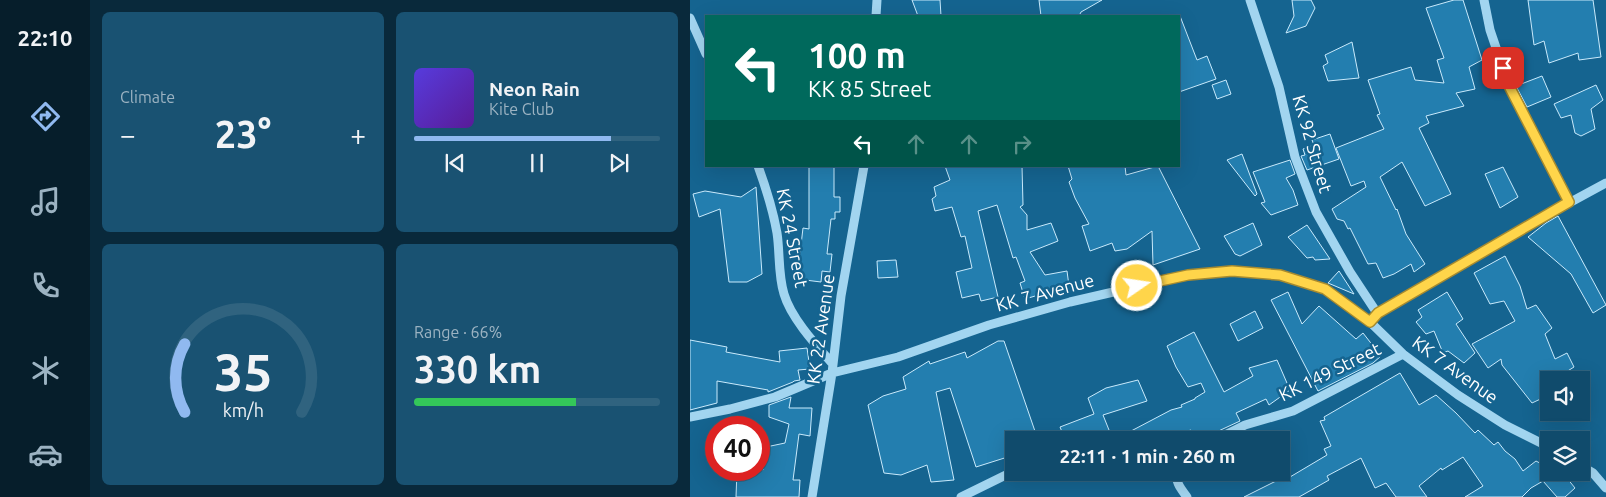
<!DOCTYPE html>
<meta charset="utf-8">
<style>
body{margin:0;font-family:Ubuntu,sans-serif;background:#195272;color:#f1f3f6;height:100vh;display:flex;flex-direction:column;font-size:19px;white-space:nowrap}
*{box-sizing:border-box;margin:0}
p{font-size:16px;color:#9cb3c2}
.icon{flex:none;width:28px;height:28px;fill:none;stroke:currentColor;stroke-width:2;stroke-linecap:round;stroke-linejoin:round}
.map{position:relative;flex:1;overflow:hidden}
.details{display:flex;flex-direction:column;gap:12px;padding:12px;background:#09293b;width:600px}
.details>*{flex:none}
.hud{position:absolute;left:15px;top:15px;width:475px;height:152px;border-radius:0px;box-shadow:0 5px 20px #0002,0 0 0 1px #30637f;background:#00695c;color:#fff;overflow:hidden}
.fabs{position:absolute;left:850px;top:371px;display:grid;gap:10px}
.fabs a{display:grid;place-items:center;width:50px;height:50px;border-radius:0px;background:#104b6c;box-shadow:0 5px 20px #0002,0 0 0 1px #30637f;font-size:25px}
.speed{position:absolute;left:15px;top:416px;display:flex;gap:10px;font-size:25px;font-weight:700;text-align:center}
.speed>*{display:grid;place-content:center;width:65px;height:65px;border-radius:50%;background:#104b6c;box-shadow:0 5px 20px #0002,0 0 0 1px #30637f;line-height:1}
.speed .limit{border:8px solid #d22;background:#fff;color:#111}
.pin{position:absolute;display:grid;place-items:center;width:42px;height:42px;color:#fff;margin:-21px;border-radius:10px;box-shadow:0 2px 8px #0006}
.me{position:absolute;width:55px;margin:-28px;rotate:77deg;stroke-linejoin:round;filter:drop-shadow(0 0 4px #0008)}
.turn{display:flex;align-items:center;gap:18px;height:105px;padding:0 20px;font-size:22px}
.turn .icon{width:65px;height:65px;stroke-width:2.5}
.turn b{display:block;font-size:35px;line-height:42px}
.lanes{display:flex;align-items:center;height:48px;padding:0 20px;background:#0003;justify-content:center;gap:25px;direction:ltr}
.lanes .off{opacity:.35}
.big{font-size:38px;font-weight:700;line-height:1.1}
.details .card{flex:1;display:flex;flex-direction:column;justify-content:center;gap:8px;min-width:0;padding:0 18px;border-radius:8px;background:#195272}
.details .dial{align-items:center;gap:0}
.dial svg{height:130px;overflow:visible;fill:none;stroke:#30637f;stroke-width:7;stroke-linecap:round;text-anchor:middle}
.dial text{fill:#f1f3f6;stroke:none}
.song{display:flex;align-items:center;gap:15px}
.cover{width:60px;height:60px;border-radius:8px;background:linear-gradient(135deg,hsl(250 70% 55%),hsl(270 70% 35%))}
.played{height:5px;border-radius:2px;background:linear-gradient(90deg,#90b9f0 80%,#30637f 80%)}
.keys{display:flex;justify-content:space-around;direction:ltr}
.heat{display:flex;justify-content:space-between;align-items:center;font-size:28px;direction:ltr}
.charge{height:8px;border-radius:4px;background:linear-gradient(90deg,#34c759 66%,#30637f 0)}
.details .tiles{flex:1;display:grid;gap:12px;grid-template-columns:repeat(2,1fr)}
.trip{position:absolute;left:315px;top:431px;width:285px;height:50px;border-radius:0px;background:#104b6c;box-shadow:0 5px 20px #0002,0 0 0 1px #30637f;font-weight:700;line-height:50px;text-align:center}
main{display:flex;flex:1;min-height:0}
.dock{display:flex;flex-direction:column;width:90px;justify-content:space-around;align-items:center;background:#061e2b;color:#9cb3c2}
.dock .icon{width:35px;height:35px}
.dock .selected{color:#90b9f0}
.dock b{font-size:22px;color:#f1f3f6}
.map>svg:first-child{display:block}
</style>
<main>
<nav class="dock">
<b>22:10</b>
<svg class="icon selected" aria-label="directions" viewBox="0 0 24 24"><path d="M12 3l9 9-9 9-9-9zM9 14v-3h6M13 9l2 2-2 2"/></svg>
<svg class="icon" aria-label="music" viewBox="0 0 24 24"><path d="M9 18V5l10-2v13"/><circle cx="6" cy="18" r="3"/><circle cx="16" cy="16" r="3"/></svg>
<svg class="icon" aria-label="phone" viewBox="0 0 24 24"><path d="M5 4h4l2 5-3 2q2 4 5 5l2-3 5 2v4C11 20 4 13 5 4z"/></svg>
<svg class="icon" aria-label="climate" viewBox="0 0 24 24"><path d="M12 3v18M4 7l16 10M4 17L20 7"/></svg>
<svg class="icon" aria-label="car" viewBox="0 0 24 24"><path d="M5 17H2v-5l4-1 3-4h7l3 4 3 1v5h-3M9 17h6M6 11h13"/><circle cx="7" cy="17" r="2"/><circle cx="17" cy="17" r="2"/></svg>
</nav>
<section class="details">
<div class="tiles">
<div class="card"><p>Climate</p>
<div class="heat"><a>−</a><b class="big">23°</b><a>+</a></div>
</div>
<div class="card">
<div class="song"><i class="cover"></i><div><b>Neon Rain</b><p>Kite Club</p></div></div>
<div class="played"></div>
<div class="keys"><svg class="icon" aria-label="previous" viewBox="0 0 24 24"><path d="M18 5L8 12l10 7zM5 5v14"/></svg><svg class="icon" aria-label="pause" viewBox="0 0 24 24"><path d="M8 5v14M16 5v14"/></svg><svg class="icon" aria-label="next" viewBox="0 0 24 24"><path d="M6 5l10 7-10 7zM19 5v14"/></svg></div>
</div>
<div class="card dial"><svg viewBox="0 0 100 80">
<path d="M14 69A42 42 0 1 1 86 69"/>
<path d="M14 69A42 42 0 0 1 14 27" stroke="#90b9f0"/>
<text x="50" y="56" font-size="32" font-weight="700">35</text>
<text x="50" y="72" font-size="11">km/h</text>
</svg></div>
<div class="card"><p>Range · 66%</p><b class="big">330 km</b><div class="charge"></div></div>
</div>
</section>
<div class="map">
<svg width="916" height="497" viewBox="0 0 916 497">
<rect width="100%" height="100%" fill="#156490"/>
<path fill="#237eaf" stroke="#c9eafc" d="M222,0H250L251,16H228Z
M349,0H412L391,12L389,16H351Z
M602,0H621L625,8L616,26L596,33L604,16Z
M764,0H773L792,60L779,67L785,89L766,93L774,106L736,116L739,123L729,128L761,194L735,206L712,162L690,177L706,210L707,209L716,234L735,264L724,272L721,264L704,274L693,278L686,263L678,264L660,228L658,229L654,221L647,219L642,209L676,187L674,181L661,186L646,148L694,129L687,115L690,114L678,80L721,67L725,80L754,83L747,60L754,58L736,8Z
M838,0H903L911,57L889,60L888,53L859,63L854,41L844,45Z
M489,16H490L507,60L517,56L526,79L489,92Z
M662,42L669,78L638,81L633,66L638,63L635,55Z
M852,76L861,97L837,107L826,86Z
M536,80L541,94L527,99L522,85Z
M906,85L913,100L901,109L905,129L891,136L885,133L881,115L871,118L864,104Z
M640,134L649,159L617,170L611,156L615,155L613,149L624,145L622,140Z
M552,154L567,194L565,196L537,160Z
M600,160L605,174L596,178L603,190L608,205L581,215L571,203L575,202L563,172Z
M119,166H144V197H150V212H145V219H141L137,254H142L140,272L132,271L131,282L107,279L113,228L119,229Z
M255,166H332L333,205L330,207L337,215V230L361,223L368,241L340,252L355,275L377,271L379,286L335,299L330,283L335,281L326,257L323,258L307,205L288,211L308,297L291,301L289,294L272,298L266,272L282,268L275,236L271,237L262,207L245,211L242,199L246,196L244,187L260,180Z
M378,166H435L436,175L468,166L510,249L463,265L462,231L437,249L425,251L422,243L400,251L392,226L399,224L385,198L379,182L382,179Z
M813,167L828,197L810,208L795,174Z
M66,187L72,274L57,282H39L30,209L9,217L3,194L15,191L51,197Z
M868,216L916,305L903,313L881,274L838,237L856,223Z
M563,223L572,245L550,256L545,254L534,236Z
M617,225L640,259L625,260L623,257L617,258L598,237Z
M815,256L830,286L837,309L846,305L862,328L855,334L865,359L877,353L884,367L876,372L880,380H859V395L842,403L812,365L811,359L798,368L782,344L825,321L814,301L800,304L784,273Z
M206,260L208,277L188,278L187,261Z
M649,271L664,294L638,283Z
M598,292L612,324L629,306L666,339L673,333L691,356L683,363L628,391L581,300Z
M757,292L773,319L766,324L785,353L774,363L758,351L753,353L744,331L736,334L726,322L732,317L728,310Z
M565,311L573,328L548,341L540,324Z
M504,332L534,392L563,376L559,368L587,360L600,390L579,405L576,399L546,413L550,421L522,434L519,440H505L501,430L464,440H424L481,410L492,407L491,405L505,399V398L515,392L511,383L498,387L486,367L477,346Z
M0,340L37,347L36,352L90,362L89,351L117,348L120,369L108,370L110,380L104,381L103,382L78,392V390L27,381V403L0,410Z
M308,341H314L348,440H324V455L286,467L260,388L246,392L264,480L241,482L237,465L211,475L194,473L178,405L193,396L216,389L213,377L239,361L240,364L275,352L277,358Z
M710,373L729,405L746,395L766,413L785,433L788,430L804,445L808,442L815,451L825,459L833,471L846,461L859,468V472H872L885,488L875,497H867L853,481L841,488L832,497H775L793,486L773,457L752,470L751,468L729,486L737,497H706L696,483L685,488L671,458L637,476L639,480L609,497H554L586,481L583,475L591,472V470L596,468L600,477L637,455L634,449L641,446L630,421L635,420L634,417Z
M448,380L457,401L413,415L423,440H385L384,436L375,439L370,427L404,414L398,398L416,388Z
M101,397L99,408H122L120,436L109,434L103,480H110L109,497H46L47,470H73L76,447L95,443L99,424L79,417V405Z
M555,432L559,440H539Z"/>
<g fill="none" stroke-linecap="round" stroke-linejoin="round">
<path stroke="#a2d5f0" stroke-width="9" d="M560,0L589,87L605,157L626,212L660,272L687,313
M794,0L800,30L819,86L879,203
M186,16L187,0
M0,18L16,54
M68,166C76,188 83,210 87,233C90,252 88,275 94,294C101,318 126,345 142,363
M685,316L687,313L879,203L916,183
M0,417L40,409L85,397L142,373L208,357L299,325L380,302L497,275L542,271L590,275L635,289L680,322L713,354L768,395L815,425L859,447
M525,440L555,425L603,411L713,354
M891,466L903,473L916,488
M488,472C484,482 492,490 497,497
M122,497L142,373L151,296L174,166
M271,497L324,471"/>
</g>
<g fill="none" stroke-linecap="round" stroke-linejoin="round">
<g stroke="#a68a30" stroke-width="12">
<path id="route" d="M447,286L498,275L542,271L590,275L635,289L680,322L688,313L879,202L819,86L813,68"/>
</g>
<use href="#route" stroke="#ffd54a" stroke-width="9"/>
</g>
<g text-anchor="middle" stroke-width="5" stroke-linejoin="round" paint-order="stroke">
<g font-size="18" fill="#fff" stroke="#156490">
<text transform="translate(622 144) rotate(74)" y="6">KK 92 Street</text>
<text transform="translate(102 238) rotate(79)" y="6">KK 24 Street</text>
<text transform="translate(355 293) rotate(-15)" y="6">KK 7 Avenue</text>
<text transform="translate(131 329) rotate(-82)" y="6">KK 22 Avenue</text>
<text transform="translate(765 370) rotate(36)" y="6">KK 7 Avenue</text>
<text transform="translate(640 372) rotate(-26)" y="6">KK 149 Street</text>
</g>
</g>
</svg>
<div class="fabs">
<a><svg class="icon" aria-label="sound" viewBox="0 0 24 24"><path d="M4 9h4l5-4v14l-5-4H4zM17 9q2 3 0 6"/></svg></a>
<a><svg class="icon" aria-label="layers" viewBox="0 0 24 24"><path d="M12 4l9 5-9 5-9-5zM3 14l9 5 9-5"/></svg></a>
</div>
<div class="speed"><div class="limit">40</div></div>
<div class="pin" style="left:813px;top:68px;background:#d93025"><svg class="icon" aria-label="arrive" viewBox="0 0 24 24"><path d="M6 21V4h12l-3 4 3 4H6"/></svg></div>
<svg class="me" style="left:447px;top:286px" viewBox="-20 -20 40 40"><circle r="17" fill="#ffd54a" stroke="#fff" stroke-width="3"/><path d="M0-11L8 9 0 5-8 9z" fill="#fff"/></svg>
<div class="trip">22:11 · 1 min · 260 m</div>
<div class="hud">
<div class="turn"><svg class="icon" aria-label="left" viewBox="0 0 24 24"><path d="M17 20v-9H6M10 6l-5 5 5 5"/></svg><div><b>100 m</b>KK 85 Street</div></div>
<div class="lanes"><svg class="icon" aria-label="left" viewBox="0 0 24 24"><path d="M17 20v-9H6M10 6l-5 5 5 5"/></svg><svg class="icon off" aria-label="ahead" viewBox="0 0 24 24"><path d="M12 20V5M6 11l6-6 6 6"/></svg><svg class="icon off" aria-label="ahead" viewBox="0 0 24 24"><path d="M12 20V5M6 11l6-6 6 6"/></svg><svg class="icon off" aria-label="right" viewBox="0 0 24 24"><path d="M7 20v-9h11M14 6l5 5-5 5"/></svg></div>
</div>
</div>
</main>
